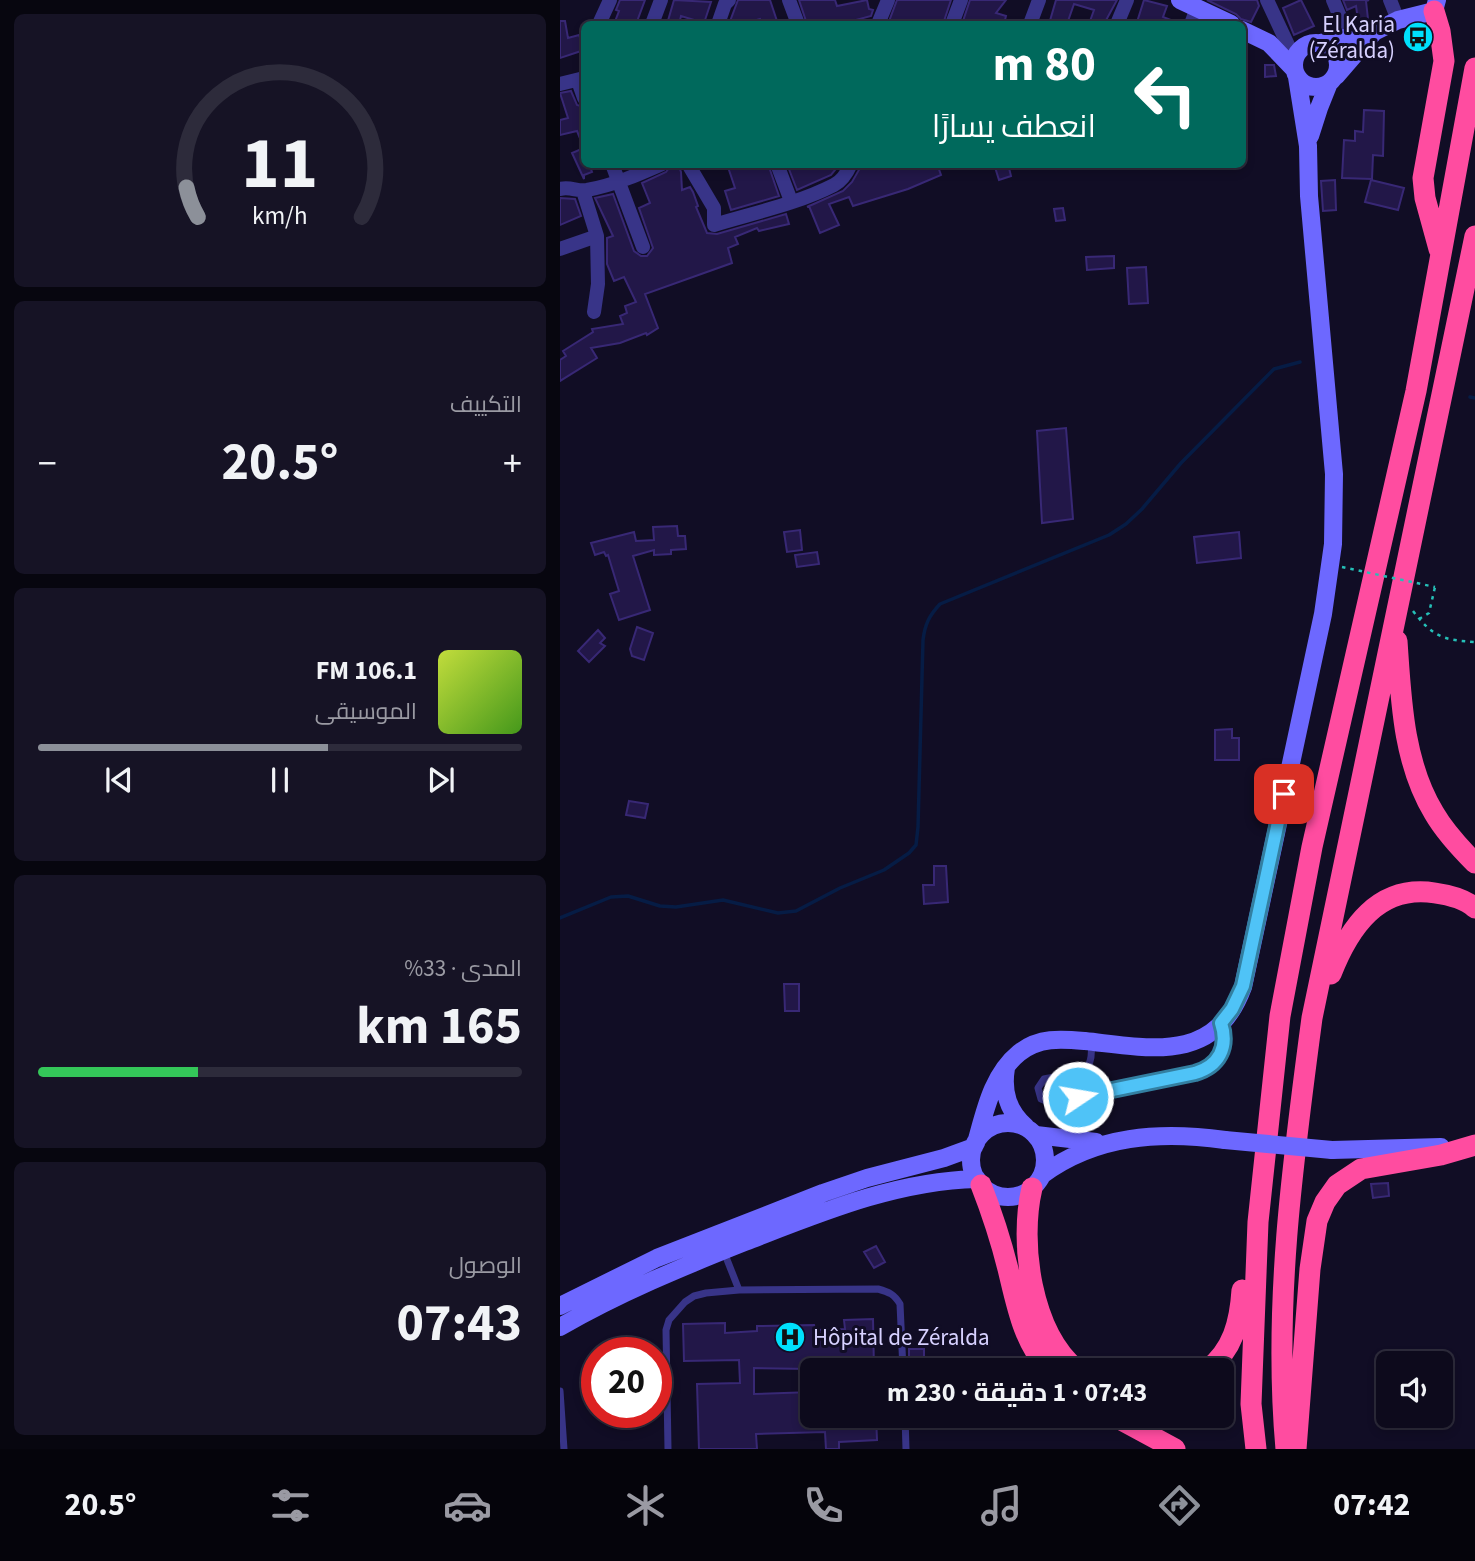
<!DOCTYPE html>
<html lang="ar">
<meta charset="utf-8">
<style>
body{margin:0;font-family:"Source Sans 3",Cairo,sans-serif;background:#161325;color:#f1f3f6;direction:rtl;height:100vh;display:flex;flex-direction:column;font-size:26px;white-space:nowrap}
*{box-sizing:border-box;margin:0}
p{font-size:23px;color:#9a9aa3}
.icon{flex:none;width:38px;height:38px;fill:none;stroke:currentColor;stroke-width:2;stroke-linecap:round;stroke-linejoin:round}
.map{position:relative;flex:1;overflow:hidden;direction:ltr}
.details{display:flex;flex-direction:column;gap:14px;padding:14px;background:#07060f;width:560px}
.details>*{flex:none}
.top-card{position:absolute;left:21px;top:21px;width:665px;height:147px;border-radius:10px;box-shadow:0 4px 10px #0003,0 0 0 2px #2d2b3b;direction:rtl;background:#00695c;color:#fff;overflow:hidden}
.fabs{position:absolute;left:816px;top:1351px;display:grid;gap:14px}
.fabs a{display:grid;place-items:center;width:77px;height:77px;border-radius:10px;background:#0d0a1c;box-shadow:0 4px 10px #0003,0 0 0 2px #2d2b3b;font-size:35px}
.speed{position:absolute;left:21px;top:1337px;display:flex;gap:14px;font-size:35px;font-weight:700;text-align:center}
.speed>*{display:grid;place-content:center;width:91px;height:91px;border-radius:50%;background:#0d0a1c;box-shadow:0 4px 10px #0003,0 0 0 2px #2d2b3b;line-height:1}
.speed .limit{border:10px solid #d22;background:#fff;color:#111}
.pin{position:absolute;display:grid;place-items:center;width:60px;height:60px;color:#fff;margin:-30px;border-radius:14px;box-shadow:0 4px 10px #0006}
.me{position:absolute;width:77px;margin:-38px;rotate:78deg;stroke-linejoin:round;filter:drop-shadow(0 0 5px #0008)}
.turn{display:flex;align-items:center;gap:24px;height:147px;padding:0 35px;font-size:32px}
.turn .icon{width:91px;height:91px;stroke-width:2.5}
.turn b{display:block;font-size:49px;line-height:60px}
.big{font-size:52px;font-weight:700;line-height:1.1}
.details .widget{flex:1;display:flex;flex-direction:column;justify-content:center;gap:10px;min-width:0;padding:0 24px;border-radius:10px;background:#161325}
.details .dial{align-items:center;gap:0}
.dial svg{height:182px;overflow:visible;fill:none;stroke:#2d2b3b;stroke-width:7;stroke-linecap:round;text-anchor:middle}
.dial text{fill:#f1f3f6;stroke:none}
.song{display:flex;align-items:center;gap:21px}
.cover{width:84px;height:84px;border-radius:10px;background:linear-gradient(135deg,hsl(70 70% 55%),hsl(100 70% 35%))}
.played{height:7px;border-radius:4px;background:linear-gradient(90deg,#8c9099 60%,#2d2b3b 60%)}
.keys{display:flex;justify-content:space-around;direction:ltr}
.heat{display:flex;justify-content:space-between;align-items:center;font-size:38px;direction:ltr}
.charge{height:10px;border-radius:5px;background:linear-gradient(90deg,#34c759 33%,#2d2b3b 0)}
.trip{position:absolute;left:240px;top:1358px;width:434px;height:70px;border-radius:10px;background:#0d0a1c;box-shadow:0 4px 10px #0003,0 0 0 2px #2d2b3b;font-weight:700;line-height:70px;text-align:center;direction:rtl}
.dock{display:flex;height:112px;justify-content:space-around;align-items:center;background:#05040b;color:#9a9aa3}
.dock .icon{width:49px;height:49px}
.dock .on{color:#8c9099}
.dock b{font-size:32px;color:#f1f3f6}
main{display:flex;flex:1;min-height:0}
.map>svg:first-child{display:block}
</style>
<main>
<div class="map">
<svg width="915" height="1449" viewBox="0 0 915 1449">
<rect width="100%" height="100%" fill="#110d25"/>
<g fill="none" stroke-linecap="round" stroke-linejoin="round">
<path stroke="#061c45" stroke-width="3.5" d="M910,397L915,398
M0,918L51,897L68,896L100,906L116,907L163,900L218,913L236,911L280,888L324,870L349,853L356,845L358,827L363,640C365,624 369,616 380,604L549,535L566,524L582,509L621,463L714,369L740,362"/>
</g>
<path fill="#221748" stroke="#382875" stroke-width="2" d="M60,0H85L76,24H54L59,11L56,10Z
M114,0L151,2L144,23L121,16L119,24H107Z
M178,0H210L218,24H202L200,19L183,24H169Z
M239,0H275L277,6L307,0L309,9L313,10L311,16L281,24H247Z
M337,0H391L383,24H328Z
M410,0H446L436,13L446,16L444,24H402Z
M496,0H557L544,24H529L534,10L514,4L508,21L506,20L504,24H489Z
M584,0L607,6L603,17L621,24H585L577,22Z
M647,0H697L699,6L691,22L681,19L676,14Z
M741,0L754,26L734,35L723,8Z
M783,0H809L806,1L808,19L798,20L796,6L787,10Z
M0,21H5L8,38L19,35L24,50L0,58Z
M705,65H714L716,76L705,77Z
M11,91L17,105L24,107V164H29L32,172L24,175V179L12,153L24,148L17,131L0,135V120L8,118L0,93Z
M804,110L824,111L823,156L813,155L812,179L782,178L784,140L795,141V131L803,132Z
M112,164H118L121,172L122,190L130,187L133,192L138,206L136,207L147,233L157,234L226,214L229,224L199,231L197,228L175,237L178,244L168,248L172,263L85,294L98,328L87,335L86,333L60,343L31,348L37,358L0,381V360L6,356L3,351L33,332L32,329L63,324L60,316L67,313L65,306L76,302L64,277L54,281L47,264V238L53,236L35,198L53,194L74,251L81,256H87L93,248L79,208L90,203L82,183L106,172Z
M167,164H208L219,196L171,210L165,191L175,188Z
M227,164H280L271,175L237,190Z
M302,164H377L381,175L348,189L293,206L289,197L269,204L279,225L260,233L249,206L247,207L283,191L292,182L300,168L303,167Z
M434,164H448L451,176L439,180Z
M775,180L776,210L763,211L761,181Z
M811,180L844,188L838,210L805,202Z
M0,198L15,199L21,216L0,225Z
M503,208L505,220L496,221L494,209Z
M554,256V268L527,270L526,257Z
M586,267L588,303L569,304L567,268Z
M506,428L513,519L482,523L477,431Z
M117,526L118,536H125L126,549L111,550V554L94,555V550L73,556L90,610L59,620L50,594L59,591L48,555L46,556L44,552L35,555L31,543L74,532L76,541L94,540L93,527Z
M240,530L242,550L227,552L224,532Z
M679,532L681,558L637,563L634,537Z
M257,552L259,564L237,567L235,555Z
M77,627L93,633L84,660L72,656L70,649Z
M38,630L45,638L40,643L45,646L29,662L18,651Z
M672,729V738H679V760H655V730Z
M69,801L88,804L85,818L66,815Z
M374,866H386L388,902L364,904L363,885H374Z
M224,984H239V1011H225Z
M828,1183L829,1196L813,1198L811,1184Z
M316,1246L325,1262L314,1268L304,1252Z
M313,1319L314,1370L194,1368V1394L252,1392V1416H316L317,1440L279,1442V1449H266L265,1432L196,1434L197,1449H139L137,1384L180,1383L179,1360L124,1361L123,1324L165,1323V1333L197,1331V1326L254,1325L255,1330L285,1329L284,1320Z
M349,1349H364V1370H349Z"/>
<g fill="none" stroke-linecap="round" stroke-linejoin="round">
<path stroke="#25bfb7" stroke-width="2.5" stroke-dasharray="3.5 5" stroke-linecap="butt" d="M853,611C873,637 883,640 915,642
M859,619L869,613L875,587"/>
<path stroke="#383488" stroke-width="7" d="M531,1043C535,1081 512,1072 484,1079L478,1088L481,1099L491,1103L643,1071C661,1060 668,1044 661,1024
M164,1252L179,1290
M0,1391L4,1449
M345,1416L346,1449
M108,1449L106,1330L109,1320L125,1302L134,1296L146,1293L179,1290L318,1289C329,1292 334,1294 340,1304L343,1370"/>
<path stroke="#383488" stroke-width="14" d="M229,0L238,24
M707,0L728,45
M773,0L788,36
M830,0L838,20
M39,24L50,0
M92,24L101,0
M158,24L165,4L169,0
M318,24L328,0
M392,24L401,0
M470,24L479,0
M557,24L567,0
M631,24L637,8
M18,81L24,98
M0,84L24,78
M52,164L83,247
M128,164L154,208V225C193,213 237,204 274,185C282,181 287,173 291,164
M217,164L231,201
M0,189C10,186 18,192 27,190C54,185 77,175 102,164
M0,249L37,236L23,191
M34,312L38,284L37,236"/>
<path stroke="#6d68ff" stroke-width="18" d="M620,0L671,24
M682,30L709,43L734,69
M734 65a22 22 0 1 1 44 0a22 22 0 1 1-44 0Z
M760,43L814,32L838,20L874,11L877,0
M776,76L814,32
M750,136L759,108L769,83
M446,1068C442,1092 448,1111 466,1127
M411 1160a37 37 0 1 1 74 0a37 37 0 1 1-74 0Z
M476,1135L536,1142
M416,1143C425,1111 432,1075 459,1053C479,1037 501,1039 525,1041C590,1048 655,1064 683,987L763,614L773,544L774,474L749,196L748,146L737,77
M772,1150L881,1147
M482,1175C536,1135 600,1131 665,1140
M0,1306L97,1258L263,1193L307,1178L384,1158L414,1147
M0,1327C59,1293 122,1267 185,1242C260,1213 335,1181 417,1179"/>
<path stroke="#ff4ca0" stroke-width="21" d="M874,11L880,31L884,61L863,178L865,198L879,249
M837,641C841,699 843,762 874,813C885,832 900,848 915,863
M771,974C789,928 818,884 875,893C889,895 905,899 915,908
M421,1185C432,1213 441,1241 448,1269C457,1306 463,1341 489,1370
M472,1188C459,1243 471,1332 517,1370
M647,1370C673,1350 680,1322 682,1290
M554,1416L615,1449
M696,1449L691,1404L698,1222L720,1016L752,847L856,391L915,68
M726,1449C713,1306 733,1160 752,1018L915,236
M736,1449L750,1269L757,1221L765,1202L777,1185L801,1169L881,1155L915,1145"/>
<path stroke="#25bfb7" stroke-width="2.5" stroke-dasharray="3.5 5" stroke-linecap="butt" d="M782,567L875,587"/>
<path stroke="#6d68ff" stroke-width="18" d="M665,1140L772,1150"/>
</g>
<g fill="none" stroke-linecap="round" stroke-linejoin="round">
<g stroke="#337fa1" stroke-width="18">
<path id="route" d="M518,1097L635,1073C659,1066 669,1047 661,1023L672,1009L683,986L724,794"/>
</g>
<use href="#route" stroke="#4fc3f7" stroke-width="12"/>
</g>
<defs>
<g id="bus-disc" transform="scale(1.575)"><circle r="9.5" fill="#00e0fc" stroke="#110d25"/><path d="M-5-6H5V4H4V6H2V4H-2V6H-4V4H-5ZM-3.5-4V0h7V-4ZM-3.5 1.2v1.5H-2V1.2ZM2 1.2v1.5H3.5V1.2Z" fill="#111"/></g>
<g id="hospital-disc" transform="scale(1.575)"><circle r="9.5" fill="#00e0fc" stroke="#110d25"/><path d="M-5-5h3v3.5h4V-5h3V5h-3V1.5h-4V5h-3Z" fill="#111"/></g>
</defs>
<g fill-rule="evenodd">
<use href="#bus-disc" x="858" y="37"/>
<use href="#hospital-disc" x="230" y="1337"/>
</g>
<g text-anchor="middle" stroke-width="6" stroke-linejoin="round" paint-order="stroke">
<g font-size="23" fill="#d7d1ff" stroke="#110d25" text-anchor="end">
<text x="835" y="32">El Karia<tspan x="835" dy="26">(Zéralda)</tspan></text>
<text x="253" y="1345" text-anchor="start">Hôpital de Zéralda</text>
</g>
</g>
</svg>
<div class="fabs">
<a><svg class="icon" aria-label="sound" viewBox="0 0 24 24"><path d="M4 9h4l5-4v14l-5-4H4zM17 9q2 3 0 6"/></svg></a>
</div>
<div class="speed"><div class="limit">20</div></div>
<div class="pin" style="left:724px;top:794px;background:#d93025"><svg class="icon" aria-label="arrive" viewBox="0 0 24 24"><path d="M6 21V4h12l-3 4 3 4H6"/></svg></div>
<svg class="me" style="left:518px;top:1097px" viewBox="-20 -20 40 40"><circle r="17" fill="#4fc3f7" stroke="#fff" stroke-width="3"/><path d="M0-11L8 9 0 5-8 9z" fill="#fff"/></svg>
<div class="trip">07:43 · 1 دقيقة · 230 m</div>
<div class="top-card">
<div class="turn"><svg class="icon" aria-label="left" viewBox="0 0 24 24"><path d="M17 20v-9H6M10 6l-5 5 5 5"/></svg><div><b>80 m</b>انعطف يسارًا</div></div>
</div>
</div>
<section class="details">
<div class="widget dial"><svg viewBox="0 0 100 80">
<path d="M14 69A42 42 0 1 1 86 69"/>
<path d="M14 69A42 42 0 0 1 9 56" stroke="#8c9099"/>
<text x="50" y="56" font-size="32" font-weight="700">11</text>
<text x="50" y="72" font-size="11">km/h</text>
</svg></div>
<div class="widget"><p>التكييف</p>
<div class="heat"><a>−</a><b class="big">20.5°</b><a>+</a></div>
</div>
<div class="widget">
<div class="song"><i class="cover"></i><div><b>106.1 FM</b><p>الموسيقى</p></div></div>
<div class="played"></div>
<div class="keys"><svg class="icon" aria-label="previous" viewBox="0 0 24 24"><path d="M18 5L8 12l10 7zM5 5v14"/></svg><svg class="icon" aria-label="pause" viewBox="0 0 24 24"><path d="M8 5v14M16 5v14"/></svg><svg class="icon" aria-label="next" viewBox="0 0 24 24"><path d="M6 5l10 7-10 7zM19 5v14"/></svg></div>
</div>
<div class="widget"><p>المدى · 33%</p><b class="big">165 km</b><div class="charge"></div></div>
<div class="widget"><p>الوصول</p><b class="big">07:43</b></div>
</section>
</main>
<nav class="dock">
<b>07:42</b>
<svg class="icon on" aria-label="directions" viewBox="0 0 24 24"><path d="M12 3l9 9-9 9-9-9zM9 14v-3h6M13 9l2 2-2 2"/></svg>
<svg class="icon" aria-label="music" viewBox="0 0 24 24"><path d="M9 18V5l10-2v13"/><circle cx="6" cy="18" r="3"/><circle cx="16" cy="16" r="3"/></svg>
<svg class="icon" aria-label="phone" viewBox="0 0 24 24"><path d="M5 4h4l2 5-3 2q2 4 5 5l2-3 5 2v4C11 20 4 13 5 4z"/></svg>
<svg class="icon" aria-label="climate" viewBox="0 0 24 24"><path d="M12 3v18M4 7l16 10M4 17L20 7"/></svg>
<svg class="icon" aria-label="car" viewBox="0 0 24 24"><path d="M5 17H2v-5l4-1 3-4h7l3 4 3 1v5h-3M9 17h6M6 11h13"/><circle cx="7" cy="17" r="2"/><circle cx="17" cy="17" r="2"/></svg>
<svg class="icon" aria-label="filters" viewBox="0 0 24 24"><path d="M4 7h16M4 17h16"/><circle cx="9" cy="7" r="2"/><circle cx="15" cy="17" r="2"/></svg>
<b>20.5°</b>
</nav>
